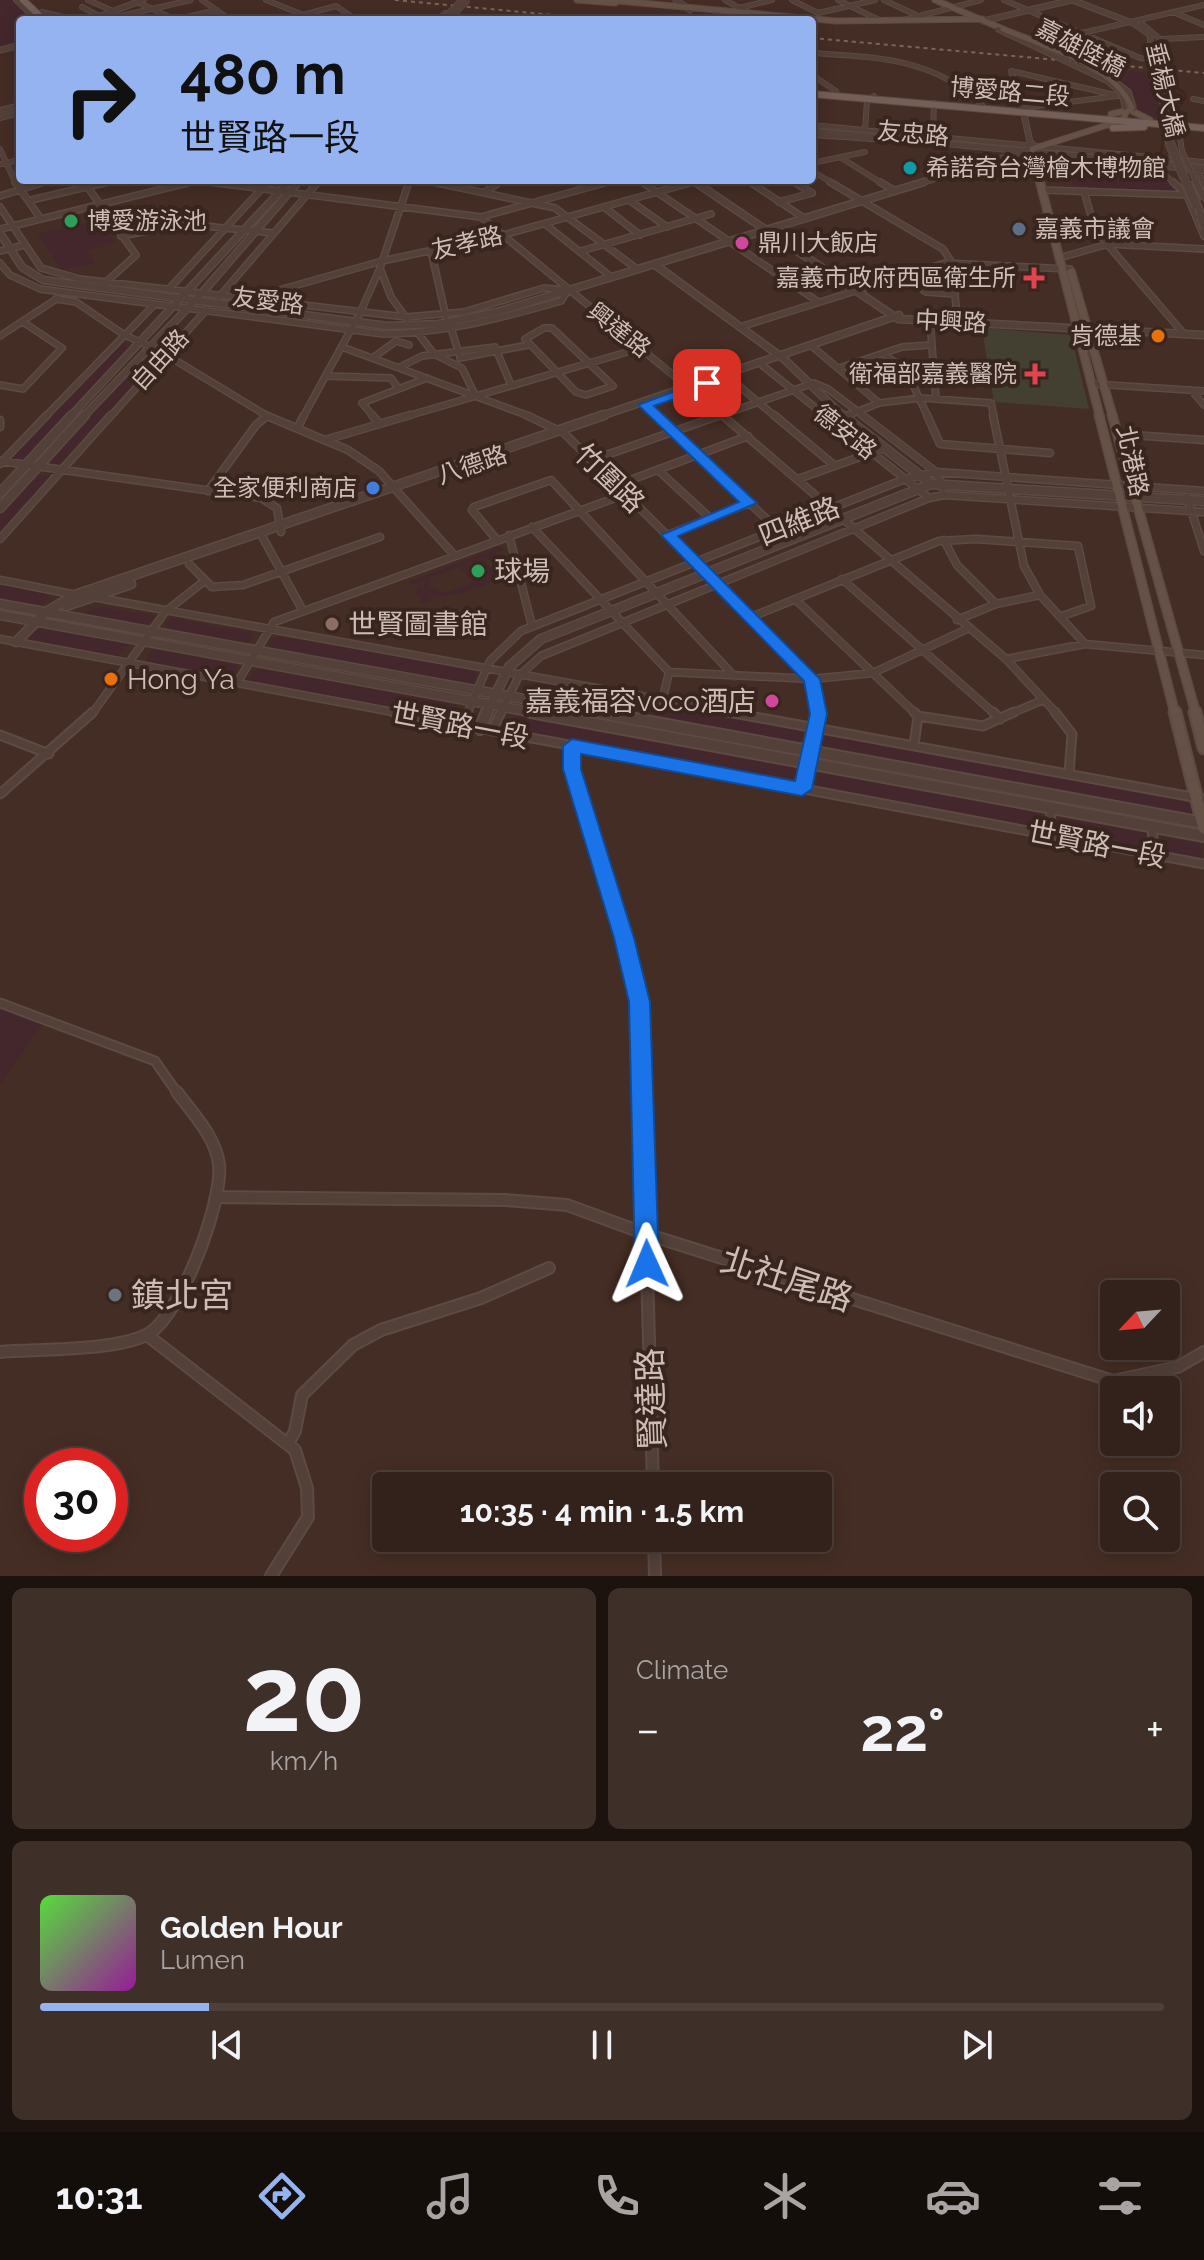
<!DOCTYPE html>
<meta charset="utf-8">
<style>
body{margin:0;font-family:Raleway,"Noto Sans TC",sans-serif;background:#3e2f28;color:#f1f3f6;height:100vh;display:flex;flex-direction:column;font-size:30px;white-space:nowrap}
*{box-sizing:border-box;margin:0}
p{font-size:26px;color:#a9a4a3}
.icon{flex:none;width:44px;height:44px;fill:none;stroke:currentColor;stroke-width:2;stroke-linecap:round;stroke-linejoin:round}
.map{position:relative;height:1576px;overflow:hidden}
.sheet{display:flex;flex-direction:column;gap:12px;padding:12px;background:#1c130f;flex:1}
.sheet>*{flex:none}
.guide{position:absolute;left:16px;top:16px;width:800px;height:168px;border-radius:8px;box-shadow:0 4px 20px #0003,0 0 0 2px #4e3f3a;background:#95b2f1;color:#111;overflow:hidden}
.needle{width:52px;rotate:244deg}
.fabs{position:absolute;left:1100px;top:1280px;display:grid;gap:16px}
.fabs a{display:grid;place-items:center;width:80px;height:80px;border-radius:8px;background:#33221b;box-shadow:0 4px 20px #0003,0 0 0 2px #4e3f3a;font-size:40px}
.speed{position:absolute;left:24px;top:1448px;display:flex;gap:16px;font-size:40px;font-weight:700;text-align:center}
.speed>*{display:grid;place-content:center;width:104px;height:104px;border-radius:50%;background:#33221b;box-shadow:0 4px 20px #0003,0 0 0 2px #4e3f3a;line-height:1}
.speed .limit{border:12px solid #d22;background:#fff;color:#111}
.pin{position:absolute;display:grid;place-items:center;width:68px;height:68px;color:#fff;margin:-34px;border-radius:16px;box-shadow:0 4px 12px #0006}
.me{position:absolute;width:88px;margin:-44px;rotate:359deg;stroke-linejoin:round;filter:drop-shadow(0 0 6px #0008)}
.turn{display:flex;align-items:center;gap:28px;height:168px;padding:0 32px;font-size:36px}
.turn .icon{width:104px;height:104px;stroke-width:2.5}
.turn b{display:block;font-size:56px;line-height:68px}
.big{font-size:60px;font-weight:700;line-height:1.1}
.sheet .widget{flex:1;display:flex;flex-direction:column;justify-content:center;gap:12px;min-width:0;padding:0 28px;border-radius:12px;background:#3e2f28}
.sheet .dial{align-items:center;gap:0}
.dial b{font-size:104px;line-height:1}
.song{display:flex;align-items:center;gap:24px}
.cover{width:96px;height:96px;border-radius:12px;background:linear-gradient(135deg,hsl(110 70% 55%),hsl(300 70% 35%))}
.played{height:8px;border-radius:4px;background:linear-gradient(90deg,#95b2f1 15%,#4e3f3a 15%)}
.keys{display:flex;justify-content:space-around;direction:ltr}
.heat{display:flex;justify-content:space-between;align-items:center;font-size:44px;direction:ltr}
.sheet .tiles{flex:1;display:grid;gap:12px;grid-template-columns:1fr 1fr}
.widget:last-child{grid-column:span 2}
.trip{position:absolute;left:372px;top:1472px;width:460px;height:80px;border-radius:8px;background:#33221b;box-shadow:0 4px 20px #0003,0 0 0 2px #4e3f3a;font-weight:700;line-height:80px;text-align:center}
.menu{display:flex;height:128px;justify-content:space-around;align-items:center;background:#140e0b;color:#a9a4a3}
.menu .icon{width:56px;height:56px}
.menu .on{color:#95b2f1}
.menu b{font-size:36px;color:#f1f3f6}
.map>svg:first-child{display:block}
</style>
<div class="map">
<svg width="1204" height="1576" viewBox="0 0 1204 1576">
<rect width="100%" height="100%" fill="#442d24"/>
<path fill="#434032" d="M982,328L1071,335L1089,409L994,402Z"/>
<path fill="#44272c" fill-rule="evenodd" d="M0,0H12L29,20H20V43L0,49Z
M1101,68L1148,73L1184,96L1165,121L1139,112C1135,87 1121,80 1101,68Z
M1066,158L1153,168L1179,192L1073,186Z
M99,220L115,243L87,250L95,263L62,271L38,234Z
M123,340L128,349L22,462L11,460Z
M149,350L159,356L57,467L45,465Z
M35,474L50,477L0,533V513Z
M499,547L503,550L495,554L506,560L507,569C500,585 445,600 429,596L431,601L424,604L415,591L419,584L424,590L423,582L412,585L409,582ZM483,558L500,562L496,573L484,560L461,568L472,582L487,577L446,593L430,587V578Z
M0,585L47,594L49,598L39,606L0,601Z
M102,607L156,616L145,627L83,617L81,613Z
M173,618L252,633L254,636L246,645H237L168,630L165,624Z
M44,628L128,644L118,657L28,639L35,630Z
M276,636L412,659H428L429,662L472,670L477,674L472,686L271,649L268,645Z
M153,648L233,664L238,666L233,676L225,677L145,661Z
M262,669L454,704L459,709L453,720L248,680L255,670Z
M538,682L793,728L803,734L801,741L791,745L525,695L529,684Z
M520,715L789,766L798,770L795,781L783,782L518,731L510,727L513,719Z
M821,735L1182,796L1190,801L1192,813L1185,817L828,751L820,742Z
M819,772L1041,813V827L816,786Z
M1059,817L1146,833V848L1059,832Z
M1160,837L1199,843L1204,860L1164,855Z
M0,1001L45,1020L0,1085Z"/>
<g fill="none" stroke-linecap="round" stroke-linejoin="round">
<path stroke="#432316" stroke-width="2" d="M1159,74L1184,93L1186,97L1178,109
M1161,156L1164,127"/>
<g stroke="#5c4a43" stroke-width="6">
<path id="minor-far4" d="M16,0L36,20
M88,0L113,11
M202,0L229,19
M266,0L316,20
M792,0L818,13
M838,0L881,21
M884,0L916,15
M1004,0L1140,58L1162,61
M137,2L176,20
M82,7L99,16
M739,8L772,0
M42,12L76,20
M1173,12L1204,25
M716,13L726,19L747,18L745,11L725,0
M818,13L875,0
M103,20L191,0
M174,20L217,10
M284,20L336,6L356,20
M438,20L445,13L457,14L452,20
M762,20L764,17
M904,20L981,0
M1162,39L1204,37
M1039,43L1204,5
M813,53C876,57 935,58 982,105
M812,75L836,91L837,96
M1193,99L1204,101
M1022,108L1117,96
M0,110L20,105
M1023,110L1011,71L1119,96
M0,118L20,113
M812,125L1204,162
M865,130L867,100L874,96
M812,135L887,140
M933,135L934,103
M0,149L16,184
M843,159L883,184
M812,163L865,152
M0,164L20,160
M1147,165L1204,171
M1156,167L1175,184
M1197,169L1204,184
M812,171L834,184
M83,180L86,184
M194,180L224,184
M424,180L442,184
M639,180L645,184
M747,180L753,184
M791,180L797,184
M38,184L50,180
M99,184L116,180
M183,184L195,181
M266,184L270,180
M317,184L320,180
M409,184L410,180
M497,184L503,180
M601,184L615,180
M686,184L700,180"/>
</g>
<g stroke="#5c4a43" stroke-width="8">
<path id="minor-far3" d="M15,182L41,219
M84,182L136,255L104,284
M209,182L481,217L724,417
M433,182L555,208L637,269
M642,182L817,301
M750,182L804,218
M794,182L812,193
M830,182L943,249L952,263L957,317
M880,182L895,191
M1173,182L1187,195L1204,236
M1203,182L1204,185
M1043,190L1187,195
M1084,191L1095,230L1184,334
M485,192L500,182
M0,196L44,182
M31,200L108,182
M629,200L667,227
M779,202L812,193
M0,207L41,268L80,279L406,317L464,312L544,288L565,290
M604,207L640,235
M481,217L608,182
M545,224L610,276
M0,229L191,182
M121,236L184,224L273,233
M0,251L24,245
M431,251L446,317
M581,251L711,214
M1066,256L1108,244L1204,249
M0,263L10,275L40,289L383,334C445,333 502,318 561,301L568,290
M380,268L391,297L407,319
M901,275L926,292L955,294
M168,290L268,182
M219,297L318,182
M56,299L76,302L123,334L165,354L269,417
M254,302L258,296L382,261L503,235L693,182
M930,320L936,399
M740,327L945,263L1070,269
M544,328H552L613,386L586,395L576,392L525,339Z
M452,331L459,354
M417,332L434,354L462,368L475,395
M0,336L58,298
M342,347L532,417
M814,348L879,403L921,398L991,403L994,417
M884,354L907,372L928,417
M374,357L396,341L409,345
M460,358L528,345
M763,366L827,417
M400,367L422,356L495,347L511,385
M839,368L902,347L930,345
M327,376L391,378L398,388
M727,376L776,417
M1093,384L1204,391
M0,385L23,389L62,348L23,322
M1191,390L1204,405
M644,405L657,417
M45,417L154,305
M110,417L207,309
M303,417L360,313L380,268L409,182
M374,417L362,403L427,378
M404,417L641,348
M716,417L814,383L828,389L865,417
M844,417L879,403"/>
</g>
<g stroke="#5c4a43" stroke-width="9">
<path id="minor-far2" d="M265,415L348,450L379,471L454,555
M372,415L379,423
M526,415L564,433L812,679L818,714
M655,415L788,539
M722,415L1006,659L1085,644L1204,655
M774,415L835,466
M825,415L929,498
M862,415L936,472L943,489
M927,415L940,444L1050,453
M993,415L1024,566L1040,595L1085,644
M844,417L849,415
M0,420V427
M298,427L304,415
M1118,434L1204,440
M325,440L410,415
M592,460L721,415
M0,461L261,498L277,508L281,532
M0,464L47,415
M658,470L710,518
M798,479L885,448
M617,485L748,436
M208,491L256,425L267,416
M1187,497L1204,551
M532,527L669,672L662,702
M509,535L532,626
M668,535L749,503
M263,538L303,611
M0,539L111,415
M497,540L472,510L474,507L551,480L734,676
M944,540L957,565L996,604
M189,564L212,587L243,585L380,537
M842,579L995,714
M0,580L76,595
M93,597L739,714
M795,599L916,714
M751,617L939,541L976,539L1078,546L1091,606L1062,616
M957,620L996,604L1040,595
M0,639L404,714
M1006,659L1057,714
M669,672L812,679L873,673L967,629
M237,683L274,622L626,494
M92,714L165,612L203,582
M467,714L490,661L521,631L905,479L936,472L1204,491
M500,714L519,676L541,656L929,498L944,495L1204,512
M1010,714L1043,700"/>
</g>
<g stroke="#5c4a43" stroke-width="11">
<path id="minor-far1" d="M393,712L1204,864
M728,712L1204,799
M993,712L1000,719
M1055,712L1072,734L1069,773
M918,716L983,726L1014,712
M463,726L468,712
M492,731L501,712
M0,735L49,754
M914,745L918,716L914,712
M572,746V769L640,1002L642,1094
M802,789L818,712
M0,794L93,712
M1152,826L1154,855
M1050,835L1051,808
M0,1003L155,1061L178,1094"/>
</g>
<g stroke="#5c4a43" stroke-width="14">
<path id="minor" d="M642,1092L653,1486
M217,1197L506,1200L567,1205L646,1234L1113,1381L1178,1367L1204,1352
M147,1335L295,1450L307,1488L308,1517L271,1576
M0,1352C37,1349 114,1351 146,1335C180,1319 223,1202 219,1165C216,1137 193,1114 177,1092
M288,1444L295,1431L302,1395L353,1345L381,1330L481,1298L549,1268
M654,1538L655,1576"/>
</g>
<g stroke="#5c4a43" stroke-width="7">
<path id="tertiary-far3" d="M676,0L690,10
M1072,0L1135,24
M90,20L143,0
M983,21L1072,0
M0,50L20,45
M1023,110L1030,142L1036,147
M0,113L20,108
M812,131L1204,168
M692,180L698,184
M297,184L300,180
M917,184L1032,149"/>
</g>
<g stroke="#5c4a43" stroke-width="9">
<path id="tertiary-far2" d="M695,182L898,319L1204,335
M0,233L22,267L43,280L387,326L439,324L497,312L924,182
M654,264L784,359L844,417
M70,417L286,185
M83,417L202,293L298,182
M598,417L899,315"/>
</g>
<g stroke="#5c4a43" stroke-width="11">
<path id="tertiary-far1" d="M842,415L931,484
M0,493L72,415
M0,508L85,415
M0,604L607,714
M66,606L131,584
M0,615L542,714
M16,642L46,612L75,595L604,415
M486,714L509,667L541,639L931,484L1204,501"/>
</g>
<g stroke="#5c4a43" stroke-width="14">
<path id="tertiary" d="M531,712L1204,836
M596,712L1204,823
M480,729L487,712"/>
</g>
<g stroke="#5c4a43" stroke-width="7">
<path id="secondary-far3" d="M577,0L615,3
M608,0L836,21L982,19
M935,0L1003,29
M1132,111L1150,120
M1110,125L1111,114L1125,111
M1041,184L1032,149L1123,120L1128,108"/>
</g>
<g stroke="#5c4a43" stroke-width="10">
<path id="secondary-far2" d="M1040,182L1100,417
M1071,272L1113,417"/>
</g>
<g stroke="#5c4a43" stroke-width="11">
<path id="secondary-far1" d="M1099,415L1175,714
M1112,415L1196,714"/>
</g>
<g stroke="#5c4a43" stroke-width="15">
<path id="secondary" d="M1175,712L1204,828
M1195,712L1204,748"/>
</g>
<g stroke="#5c4a43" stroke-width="8">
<path id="primary" d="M23,0L44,20
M812,94L1204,128
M1113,128L1144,127"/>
</g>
<use href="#minor-far4" stroke="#534039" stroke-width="4"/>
<use href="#minor-far3" stroke="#534039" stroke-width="5"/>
<use href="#minor-far2" stroke="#534039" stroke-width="6"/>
<use href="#minor-far1" stroke="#534039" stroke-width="7"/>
<use href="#minor" stroke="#534039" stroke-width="10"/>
<use href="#tertiary-far3" stroke="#534039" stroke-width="5"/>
<use href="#tertiary-far2" stroke="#534039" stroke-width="6"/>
<use href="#tertiary-far1" stroke="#534039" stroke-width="8"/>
<use href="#tertiary" stroke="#534039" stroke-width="10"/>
<use href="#secondary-far3" stroke="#665147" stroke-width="5"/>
<use href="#secondary-far2" stroke="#665147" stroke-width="7"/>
<use href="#secondary-far1" stroke="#665147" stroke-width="8"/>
<use href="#secondary" stroke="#665147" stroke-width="11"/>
<use href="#primary" stroke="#735f57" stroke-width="6"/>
<path stroke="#7a645b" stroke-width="2" stroke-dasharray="4 4" stroke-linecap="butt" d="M395,0L606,20
M604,18L630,20
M812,38L1204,73"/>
<g stroke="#5c4a43" stroke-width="6" stroke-linecap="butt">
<path id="minor-bridge-far1" d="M449,20L468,0
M1141,23L1159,38L1163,81L1176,111L1182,151L1197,184
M997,29L1107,81L1121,93L1125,108
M1149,51L1152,81L1165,109L1168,145L1185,184
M1104,73L1129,92L1134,109"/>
</g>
<g stroke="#5c4a43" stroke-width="8" stroke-linecap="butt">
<path id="minor-bridge" d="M1184,182L1195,206
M1196,182L1204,199
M1200,217L1204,230"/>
</g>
<g stroke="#5c4a43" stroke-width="7" stroke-linecap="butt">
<path id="tertiary-bridge-far1" d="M443,20L462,0
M1135,24L1150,35L1154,78L1169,112L1171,141L1188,184"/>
</g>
<g stroke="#5c4a43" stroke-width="9" stroke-linecap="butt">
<path id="tertiary-bridge" d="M1188,182L1204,222"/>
</g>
<g stroke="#5c4a43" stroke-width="7" stroke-linecap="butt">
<path id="secondary-bridge" d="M1003,29C1045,47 1113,63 1132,108"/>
</g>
<use href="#minor-bridge-far1" stroke="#534039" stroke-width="4"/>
<use href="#minor-bridge" stroke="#534039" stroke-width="5"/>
<use href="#tertiary-bridge-far1" stroke="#534039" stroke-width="5"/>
<use href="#tertiary-bridge" stroke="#534039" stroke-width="6"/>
<use href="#secondary-bridge" stroke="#665147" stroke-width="5"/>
</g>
<path fill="#1a73e8" stroke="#114b97" stroke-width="2" d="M707,379L714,383L712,386L654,406L757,503L678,536L820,679L827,714L812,789L802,796L581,754V769L634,938L650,1002L659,1264L655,1273L647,1276L638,1273L635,1264L629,1002L614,938L563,769V746L572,739L795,781L810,714L804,681L661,535L739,502L638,405Z"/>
<circle fill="#0f9aa8" stroke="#38251e" stroke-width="3" cx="910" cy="168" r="8"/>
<g fill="#2e9e5b" stroke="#38251e" stroke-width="3">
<circle cx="71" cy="221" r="8"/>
<circle cx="478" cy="571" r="8"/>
</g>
<circle fill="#5c6f8a" stroke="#38251e" stroke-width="3" cx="1019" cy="229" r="8"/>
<g fill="#d1479c" stroke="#38251e" stroke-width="3">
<circle cx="742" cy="243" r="8"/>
<circle cx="772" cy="701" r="8"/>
</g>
<g fill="#e0444e" stroke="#38251e" stroke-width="3">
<path d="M1030 266h8v8h8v8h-8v8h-8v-8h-8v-8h8z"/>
<path d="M1031 362h8v8h8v8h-8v8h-8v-8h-8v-8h8z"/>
</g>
<g fill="#e8710a" stroke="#38251e" stroke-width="3">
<circle cx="1158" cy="336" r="8"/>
<circle cx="111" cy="679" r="8"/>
</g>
<circle fill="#3f7fe0" stroke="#38251e" stroke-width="3" cx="373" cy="488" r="8"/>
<circle fill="#8d6e63" stroke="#38251e" stroke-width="3" cx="332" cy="624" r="8"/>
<circle fill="#6b7280" stroke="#38251e" stroke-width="3" cx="115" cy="1295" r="8"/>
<g text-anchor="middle" stroke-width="8" stroke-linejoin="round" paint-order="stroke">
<g font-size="24" fill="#cdbdb6" stroke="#38251e">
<text transform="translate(1081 48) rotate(27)" y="8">嘉雄陸橋</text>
<text transform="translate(1165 90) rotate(77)" y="8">垂楊大橋</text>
<text transform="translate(1010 92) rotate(5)" y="8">博愛路二段</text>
<text transform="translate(913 134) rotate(5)" y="8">友忠路</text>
<text transform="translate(467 243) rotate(-13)" y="8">友孝路</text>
<text transform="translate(268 301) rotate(7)" y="8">友愛路</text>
<text transform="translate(951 322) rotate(3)" y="8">中興路</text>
<text transform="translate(619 330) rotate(38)" y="8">興達路</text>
<text transform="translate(160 360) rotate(-48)" y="8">自由路</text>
<text transform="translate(845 432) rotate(38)" y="8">德安路</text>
<text transform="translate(1132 461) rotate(78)" y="8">北港路</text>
<text transform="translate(472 465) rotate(-19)" y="8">八德路</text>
</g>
<g font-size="24" fill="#cdbdb6" stroke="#38251e" text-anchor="start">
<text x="926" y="176">希諾奇台灣檜木博物館</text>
<text x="87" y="229">博愛游泳池</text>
<text x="1035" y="237">嘉義市議會</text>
<text x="758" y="251">鼎川大飯店</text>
<text x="1016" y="286" text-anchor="end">嘉義市政府西區衛生所</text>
<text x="1142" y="344" text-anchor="end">肯德基</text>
<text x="1017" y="382" text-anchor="end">衛福部嘉義醫院</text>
<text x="357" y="496" text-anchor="end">全家便利商店</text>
</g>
<g font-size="28" fill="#cdbdb6" stroke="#38251e">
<text transform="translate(610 478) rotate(44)" y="10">竹圍路</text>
<text transform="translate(799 521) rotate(-22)" y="10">四維路</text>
<text transform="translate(460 725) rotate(11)" y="10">世賢路一段</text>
<text transform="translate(1097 844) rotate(11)" y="10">世賢路一段</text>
</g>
<g font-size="28" fill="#cdbdb6" stroke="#38251e" text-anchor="start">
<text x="494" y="581">球場</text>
<text x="348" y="634">世賢圖書館</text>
<text x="127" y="689">Hong Ya</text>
<text x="756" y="711" text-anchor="end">嘉義福容voco酒店</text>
</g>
<g font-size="34" fill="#cdbdb6" stroke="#38251e">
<text transform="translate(787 1279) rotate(18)" y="12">北社尾路</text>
<text transform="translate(651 1399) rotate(-92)" y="12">賢達路</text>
</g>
<g font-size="34" fill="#cdbdb6" stroke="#38251e" text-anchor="start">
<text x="131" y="1307">鎮北宮</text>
</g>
</g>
</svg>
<div class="fabs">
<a><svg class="needle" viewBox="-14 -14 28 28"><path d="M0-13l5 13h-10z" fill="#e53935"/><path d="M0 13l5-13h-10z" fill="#a9a4a3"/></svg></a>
<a><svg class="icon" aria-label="sound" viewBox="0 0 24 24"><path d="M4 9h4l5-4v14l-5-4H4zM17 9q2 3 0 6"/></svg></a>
<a><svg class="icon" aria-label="search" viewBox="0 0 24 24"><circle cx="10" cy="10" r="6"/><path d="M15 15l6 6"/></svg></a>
</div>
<div class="speed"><div class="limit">30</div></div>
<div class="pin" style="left:707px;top:383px;background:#d93025"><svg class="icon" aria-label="arrive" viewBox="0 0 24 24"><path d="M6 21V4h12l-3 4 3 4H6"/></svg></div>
<svg class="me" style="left:647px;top:1264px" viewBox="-20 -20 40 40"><path d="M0-17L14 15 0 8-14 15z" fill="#1a73e8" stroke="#fff" stroke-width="4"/></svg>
<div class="trip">10:35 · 4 min · 1.5 km</div>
<div class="guide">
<div class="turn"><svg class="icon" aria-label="right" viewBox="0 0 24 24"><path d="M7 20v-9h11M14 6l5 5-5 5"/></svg><div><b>480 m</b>世賢路一段</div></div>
</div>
</div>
<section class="sheet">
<div class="tiles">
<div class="widget dial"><b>20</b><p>km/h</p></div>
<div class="widget"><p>Climate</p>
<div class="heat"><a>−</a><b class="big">22°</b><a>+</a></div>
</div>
<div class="widget">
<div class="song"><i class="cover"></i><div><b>Golden Hour</b><p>Lumen</p></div></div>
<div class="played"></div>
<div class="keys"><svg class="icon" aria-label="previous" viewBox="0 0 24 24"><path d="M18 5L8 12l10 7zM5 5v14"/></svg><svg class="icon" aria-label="pause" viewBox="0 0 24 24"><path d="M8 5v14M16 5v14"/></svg><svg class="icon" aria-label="next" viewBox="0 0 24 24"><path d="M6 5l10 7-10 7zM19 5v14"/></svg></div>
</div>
</div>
</section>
<nav class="menu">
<b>10:31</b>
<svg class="icon on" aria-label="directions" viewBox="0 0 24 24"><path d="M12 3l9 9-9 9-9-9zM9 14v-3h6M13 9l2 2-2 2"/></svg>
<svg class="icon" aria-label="music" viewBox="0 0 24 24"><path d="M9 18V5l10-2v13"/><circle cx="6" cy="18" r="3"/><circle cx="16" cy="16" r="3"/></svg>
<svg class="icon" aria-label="phone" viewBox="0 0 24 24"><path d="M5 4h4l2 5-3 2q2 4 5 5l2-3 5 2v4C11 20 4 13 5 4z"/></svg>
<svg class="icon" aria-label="climate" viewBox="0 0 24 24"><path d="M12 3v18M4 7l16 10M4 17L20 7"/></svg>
<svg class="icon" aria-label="car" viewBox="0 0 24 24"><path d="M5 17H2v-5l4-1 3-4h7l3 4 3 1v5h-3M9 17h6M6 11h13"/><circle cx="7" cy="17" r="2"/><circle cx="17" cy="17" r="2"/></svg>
<svg class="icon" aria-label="filters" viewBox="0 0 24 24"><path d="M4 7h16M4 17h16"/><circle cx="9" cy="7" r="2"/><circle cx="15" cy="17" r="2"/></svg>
</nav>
